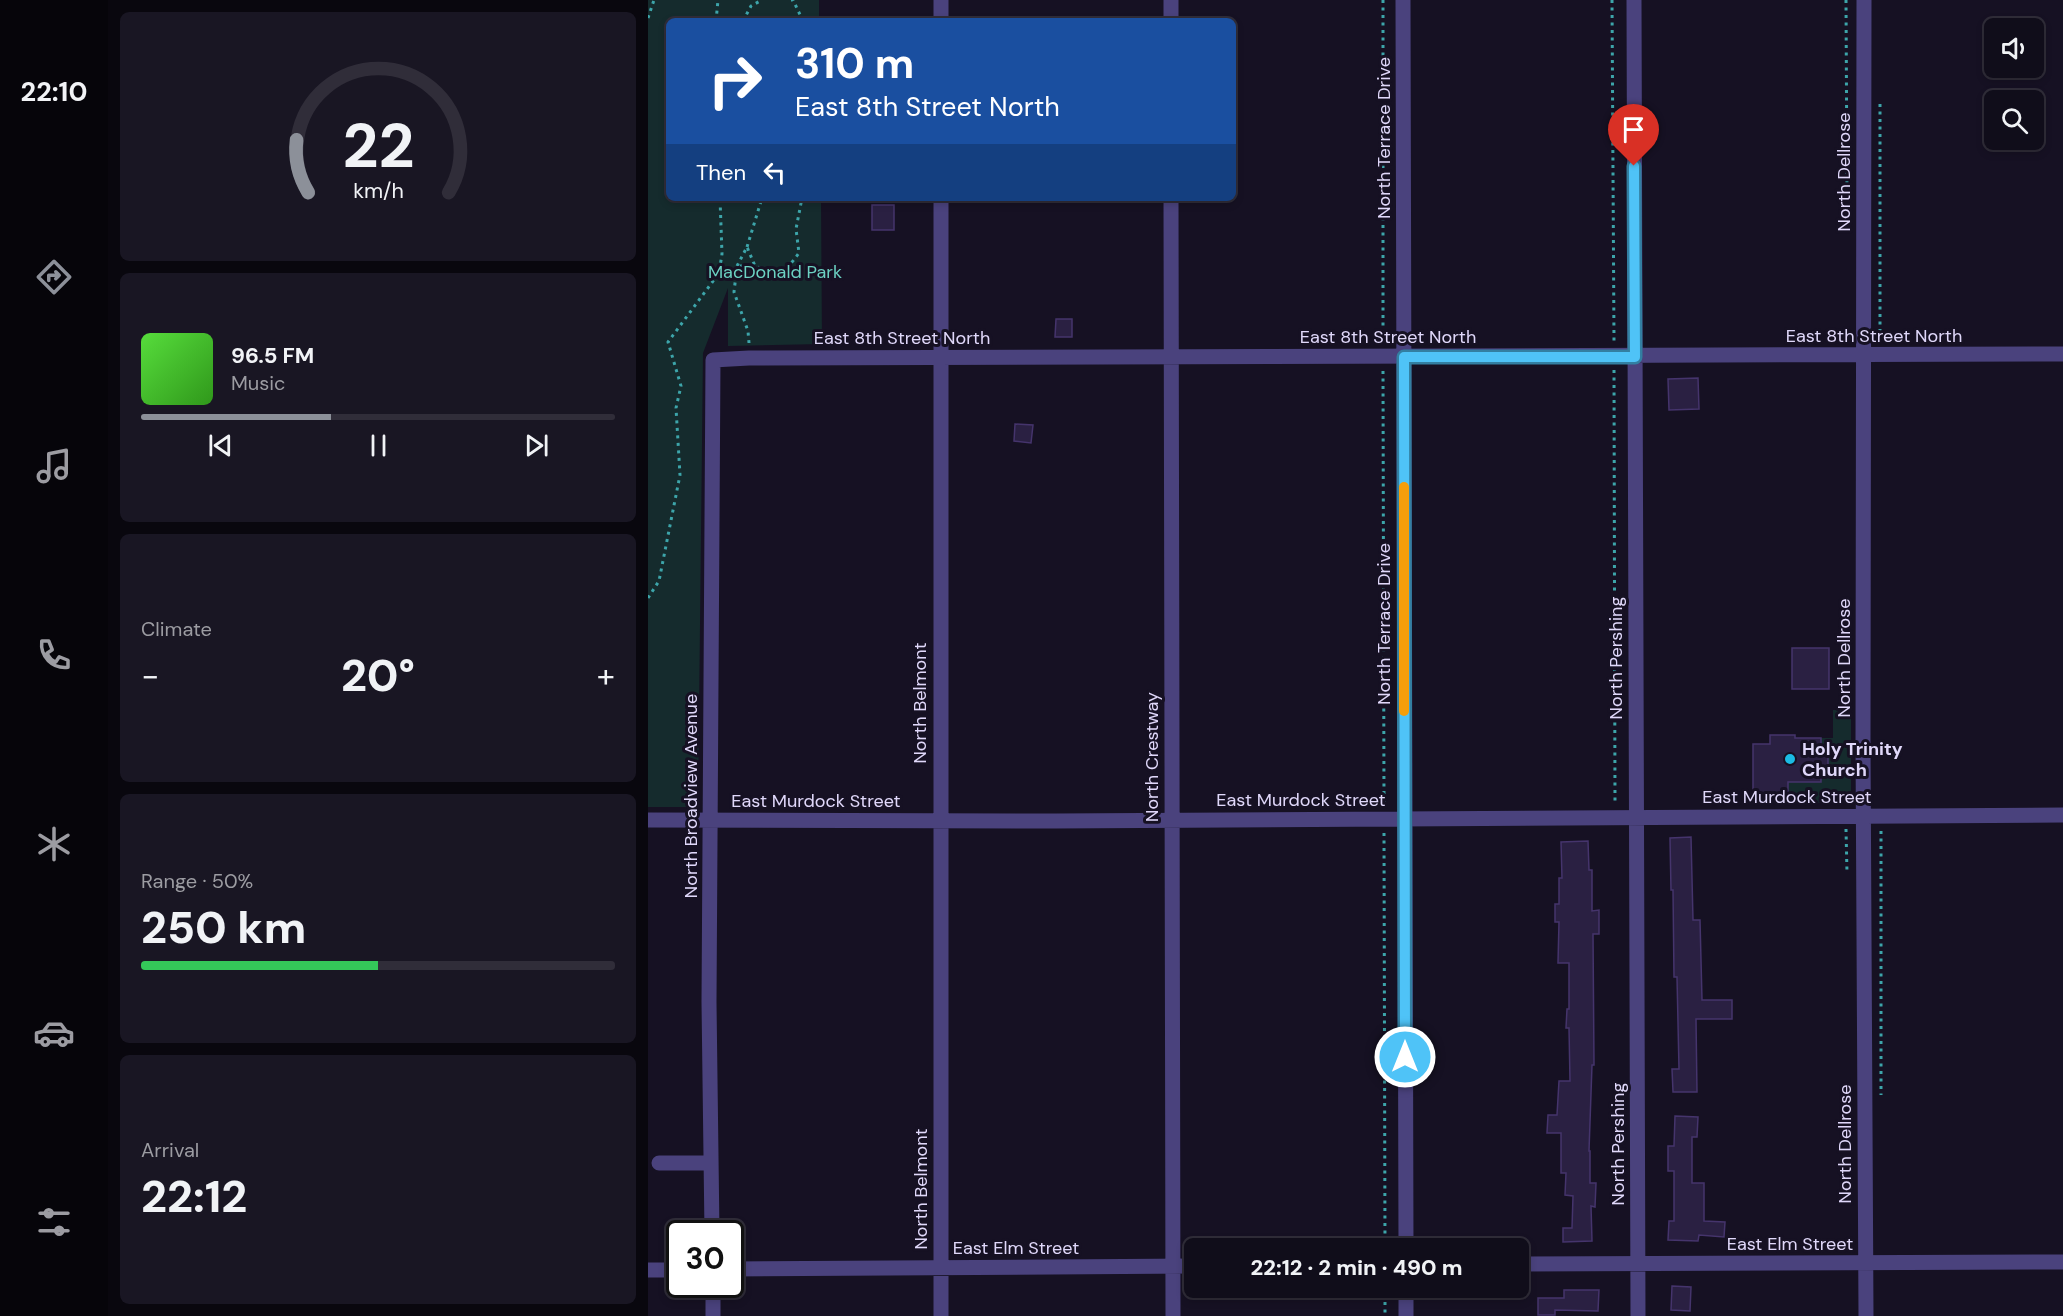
<!DOCTYPE html>
<meta charset="utf-8">
<style>
body{margin:0;font-family:"DM Sans",sans-serif;background:#191623;color:#f1f3f6;height:100vh;display:flex;flex-direction:column;font-size:22px;white-space:nowrap}
*{box-sizing:border-box;margin:0}
p{font-size:20px;color:#9c9ca2}
.icon{flex:none;width:33px;height:33px;fill:none;stroke:currentColor;stroke-width:2;stroke-linecap:round;stroke-linejoin:round}
.map{position:relative;flex:1;overflow:hidden}
.drawer{display:flex;flex-direction:column;gap:12px;padding:12px;background:#09070e;width:540px}
.drawer>*{flex:none}
.top-card{position:absolute;left:18px;top:18px;width:570px;height:183px;border-radius:9px;box-shadow:0 3px 9px #0003,0 0 0 2px #302d39;background:#1a4fa0;color:#fff;overflow:hidden}
.fabs{position:absolute;left:1336px;top:18px;display:grid;gap:12px}
.fabs a{display:grid;place-items:center;width:60px;height:60px;border-radius:9px;background:#100d1a;box-shadow:0 3px 9px #0003,0 0 0 2px #302d39;font-size:30px}
.speed{position:absolute;left:18px;top:1220px;display:flex;gap:12px;font-size:30px;font-weight:700;text-align:center}
.speed>*{display:grid;place-content:center;width:78px;height:78px;border-radius:50%;background:#100d1a;box-shadow:0 3px 9px #0003,0 0 0 2px #302d39;line-height:1}
.speed .limit{border:3px solid #111;border-radius:9px;background:#fff;color:#111}
.pin{position:absolute;display:grid;place-items:center;width:51px;height:51px;color:#fff;margin:-62px -26px;border-radius:50% 50% 50% 0;rotate:-45deg;box-shadow:0 0 6px #0007}
.pin .icon{rotate:45deg}
.me{position:absolute;width:66px;margin:-33px;rotate:0deg;stroke-linejoin:round;filter:drop-shadow(0 0 4px #0008)}
.turn{display:flex;align-items:center;gap:21px;height:126px;padding:0 30px;font-size:27px}
.turn .icon{width:78px;height:78px;stroke-width:2.5}
.turn b{display:block;font-size:42px;line-height:51px}
.then{display:flex;align-items:center;height:57px;padding:0 30px;background:#0003;gap:12px;font-size:22px}
.big{font-size:45px;font-weight:800;line-height:1.1}
.drawer .tile{flex:1;display:flex;flex-direction:column;justify-content:center;gap:9px;min-width:0;padding:0 21px;border-radius:9px;background:#191623}
.drawer .dial{align-items:center;gap:0}
.dial svg{height:156px;overflow:visible;fill:none;stroke:#302d39;stroke-width:7;stroke-linecap:round;text-anchor:middle}
.dial text{fill:#f1f3f6;stroke:none}
.song{display:flex;align-items:center;gap:18px}
.cover{width:72px;height:72px;border-radius:9px;background:linear-gradient(135deg,hsl(110 70% 55%),hsl(110 70% 35%))}
.played{height:6px;border-radius:3px;background:linear-gradient(90deg,#8c9099 40%,#302d39 40%)}
.keys{display:flex;justify-content:space-around;direction:ltr}
.heat{display:flex;justify-content:space-between;align-items:center;font-size:33px;direction:ltr}
.charge{height:9px;border-radius:4px;background:linear-gradient(90deg,#34c759 50%,#302d39 0)}
.trip{position:absolute;left:536px;top:1238px;width:345px;height:60px;border-radius:9px;background:#100d1a;box-shadow:0 3px 9px #0003,0 0 0 2px #302d39;font-weight:800;line-height:60px;text-align:center}
main{display:flex;flex:1;min-height:0}
.dock{display:flex;flex-direction:column;width:108px;justify-content:space-around;align-items:center;background:#06050a;color:#9c9ca2}
.dock .icon{width:42px;height:42px}
.dock .current{color:#8c9099}
.dock b{font-size:27px;color:#f1f3f6}
.map>svg:first-child{display:block}
</style>
<main>
<nav class="dock">
<b>22:10</b>
<svg class="icon current" aria-label="directions" viewBox="0 0 24 24"><path d="M12 3l9 9-9 9-9-9zM9 14v-3h6M13 9l2 2-2 2"/></svg>
<svg class="icon" aria-label="music" viewBox="0 0 24 24"><path d="M9 18V5l10-2v13"/><circle cx="6" cy="18" r="3"/><circle cx="16" cy="16" r="3"/></svg>
<svg class="icon" aria-label="phone" viewBox="0 0 24 24"><path d="M5 4h4l2 5-3 2q2 4 5 5l2-3 5 2v4C11 20 4 13 5 4z"/></svg>
<svg class="icon" aria-label="climate" viewBox="0 0 24 24"><path d="M12 3v18M4 7l16 10M4 17L20 7"/></svg>
<svg class="icon" aria-label="car" viewBox="0 0 24 24"><path d="M5 17H2v-5l4-1 3-4h7l3 4 3 1v5h-3M9 17h6M6 11h13"/><circle cx="7" cy="17" r="2"/><circle cx="17" cy="17" r="2"/></svg>
<svg class="icon" aria-label="filters" viewBox="0 0 24 24"><path d="M4 7h16M4 17h16"/><circle cx="9" cy="7" r="2"/><circle cx="15" cy="17" r="2"/></svg>
</nav>
<section class="drawer">
<div class="tile dial"><svg viewBox="0 0 100 80">
<path d="M14 69A42 42 0 1 1 86 69"/>
<path d="M14 69A42 42 0 0 1 8 42" stroke="#8c9099"/>
<text x="50" y="56" font-size="32" font-weight="700">22</text>
<text x="50" y="72" font-size="11">km/h</text>
</svg></div>
<div class="tile">
<div class="song"><i class="cover"></i><div><b>96.5 FM</b><p>Music</p></div></div>
<div class="played"></div>
<div class="keys"><svg class="icon" aria-label="previous" viewBox="0 0 24 24"><path d="M18 5L8 12l10 7zM5 5v14"/></svg><svg class="icon" aria-label="pause" viewBox="0 0 24 24"><path d="M8 5v14M16 5v14"/></svg><svg class="icon" aria-label="next" viewBox="0 0 24 24"><path d="M6 5l10 7-10 7zM19 5v14"/></svg></div>
</div>
<div class="tile"><p>Climate</p>
<div class="heat"><a>−</a><b class="big">20°</b><a>+</a></div>
</div>
<div class="tile"><p>Range · 50%</p><b class="big">250 km</b><div class="charge"></div></div>
<div class="tile"><p>Arrival</p><b class="big">22:12</b></div>
</section>
<div class="map">
<svg width="1415" height="1316" viewBox="0 0 1415 1316">
<rect width="100%" height="100%" fill="#161123"/>
<path fill="#152b2d" d="M0,0H171V21H21V198H173L174,344L80,346V288L55,353L50,807H0Z
M1185,710H1200L1203,714V799L1199,803H1140V782H1173L1180,746H1173V738H1185Z"/>
<path fill="#2a2042" stroke="#45346c" stroke-width="1.5" d="M224,205H246V230H224Z
M408,319H424V337H407Z
M1050,378L1051,409L1021,410L1020,379Z
M367,424L385,425L383,443L366,441Z
M1144,648H1181V689H1144Z
M1122,735H1147V738H1173V746H1180V773H1173V782H1140V793H1105V744H1122Z
M1043,837L1045,920H1052L1054,1000H1084V1019H1048L1049,1092H1025L1024,1069H1031L1029,977H1026L1025,890H1023L1022,838Z
M940,841L941,870H944V911L951,910V934H945L946,1065H944L941,1151H942V1183H948L947,1207L943,1206L944,1241L915,1242V1228H924L925,1196L917,1195L918,1173H913V1133H899L900,1115H909L911,1081H922L921,1028H918L919,1009H921V963H910L911,922H907V904H911V878H914L913,842Z
M1027,1116L1050,1117L1049,1137H1044V1183H1056V1221L1077,1222L1076,1237L1051,1235L1050,1241L1020,1240L1021,1221H1026V1171H1020V1146H1026Z
M1024,1286L1043,1287L1042,1311L1023,1310Z
M916,1290H951L950,1311L907,1310V1315H890V1298H916Z"/>
<g fill="none" stroke-linecap="round" stroke-linejoin="round">
<path stroke="#3da5aa" stroke-width="3" stroke-dasharray="3 4.5" stroke-linecap="butt" d="M143,0H145L155,21
M735,0V343
M964,0L966,342
M1198,0L1199,193
M0,18L6,0
M68,21L70,0
M95,21L103,6L114,0
M1232,104V339
M99,247L114,198
M89,266L99,247L107,266C130,275 136,274 151,253L148,229L154,198
M101,343L100,331L86,292L89,266H107
M966,370L967,803
M735,371L736,805
M0,598L11,581L32,475L28,408L33,386L20,342L71,273L74,254L72,198
M1198,829L1199,873
M1233,831V1095
M736,833L737,1248
M737,1287V1316"/>
<path stroke="#4a427d" stroke-width="15" d="M523,0V21
M755,0L758,1248
M986,0L990,1316
M1216,0L1215,743L1218,1316
M293,21V0
M523,198L525,1316
M0,820L408,821L1415,815
M11,1163H63
M64,1233L61,1002L65,360L101,358L1415,354
M870,1264L1415,1262
M82,1269L546,1266
M0,1270H32
M65,1284V1316
M758,1287V1316
M293,1316V198"/>
</g>
<g fill="none" stroke-linecap="round" stroke-linejoin="round">
<g stroke="#337fa1" stroke-width="15">
<path id="route" d="M757,1057L756,357H987L986,166"/>
</g>
<use href="#route" stroke="#4fc3f7" stroke-width="10"/>
<path stroke="#f59e0b" stroke-width="10" d="M756,711V487"/>
</g>
<circle fill="#1bbbe4" stroke="#161123" stroke-width="2" cx="1142" cy="759" r="6"/>
<g text-anchor="middle" stroke-width="6" stroke-linejoin="round" paint-order="stroke">
<g font-size="18" fill="#e0d8fa" stroke="#161123">
<text transform="translate(736 138) rotate(-90)" y="6">North Terrace Drive</text>
<text transform="translate(1196 172) rotate(-90)" y="6">North Dellrose</text>
<text x="1226" y="342">East 8th Street North</text>
<text x="740" y="343">East 8th Street North</text>
<text x="254" y="344">East 8th Street North</text>
<text transform="translate(736 624) rotate(-90)" y="6">North Terrace Drive</text>
<text transform="translate(968 658) rotate(-90)" y="6">North Pershing</text>
<text transform="translate(1196 658) rotate(-90)" y="6">North Dellrose</text>
<text transform="translate(272 703) rotate(-90)" y="6">North Belmont</text>
<text transform="translate(504 757) rotate(-90)" y="6">North Crestway</text>
<text transform="translate(43 796) rotate(-90)" y="6">North Broadview Avenue</text>
<text x="1139" y="803">East Murdock Street</text>
<text x="653" y="806">East Murdock Street</text>
<text x="168" y="807">East Murdock Street</text>
<text transform="translate(970 1144) rotate(-90)" y="6">North Pershing</text>
<text transform="translate(1197 1144) rotate(-90)" y="6">North Dellrose</text>
<text transform="translate(273 1189) rotate(-90)" y="6">North Belmont</text>
<text x="1142" y="1250">East Elm Street</text>
<text x="368" y="1254">East Elm Street</text>
</g>
<g font-size="18" fill="#6cd2c3" stroke="#161123">
<text x="127" y="278">MacDonald Park</text>
</g>
<g font-size="18" font-weight="bold" fill="#e0d8fa" stroke="#161123" text-anchor="start">
<text x="1154" y="755">Holy Trinity<tspan x="1154" dy="21">Church</tspan></text>
</g>
</g>
</svg>
<div class="fabs">
<a><svg class="icon" aria-label="sound" viewBox="0 0 24 24"><path d="M4 9h4l5-4v14l-5-4H4zM17 9q2 3 0 6"/></svg></a>
<a><svg class="icon" aria-label="search" viewBox="0 0 24 24"><circle cx="10" cy="10" r="6"/><path d="M15 15l6 6"/></svg></a>
</div>
<div class="speed"><div class="limit">30</div></div>
<div class="pin" style="left:986px;top:166px;background:#d93025"><svg class="icon" aria-label="arrive" viewBox="0 0 24 24"><path d="M6 21V4h12l-3 4 3 4H6"/></svg></div>
<svg class="me" style="left:757px;top:1057px" viewBox="-20 -20 40 40"><circle r="17" fill="#4fc3f7" stroke="#fff" stroke-width="3"/><path d="M0-11L8 9 0 5-8 9z" fill="#fff"/></svg>
<div class="trip">22:12 · 2 min · 490 m</div>
<div class="top-card">
<div class="turn"><svg class="icon" aria-label="right" viewBox="0 0 24 24"><path d="M7 20v-9h11M14 6l5 5-5 5"/></svg><div><b>310 m</b>East 8th Street North</div></div>
<div class="then">Then<svg class="icon" aria-label="left" viewBox="0 0 24 24"><path d="M17 20v-9H6M10 6l-5 5 5 5"/></svg></div>
</div>
</div>
</main>
